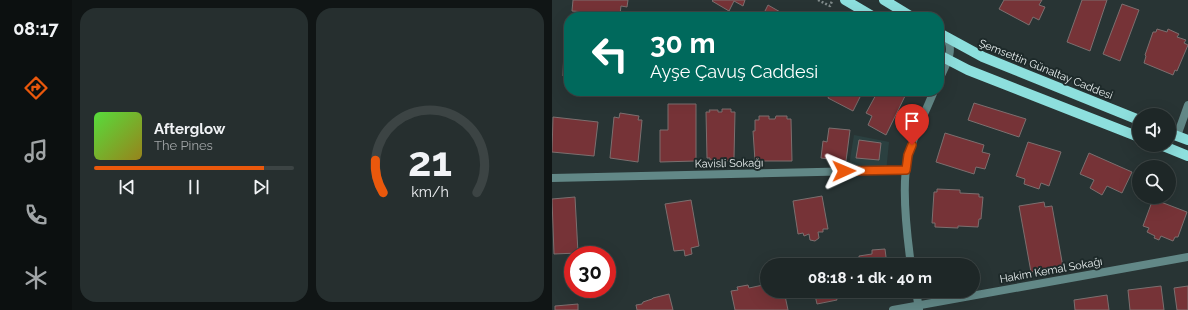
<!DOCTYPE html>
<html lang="tr">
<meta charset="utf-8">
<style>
body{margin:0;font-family:Raleway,sans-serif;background:#262f2f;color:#f1f3f6;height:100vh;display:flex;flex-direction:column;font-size:15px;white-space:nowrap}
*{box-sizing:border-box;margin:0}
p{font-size:13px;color:#a1a5a7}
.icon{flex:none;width:22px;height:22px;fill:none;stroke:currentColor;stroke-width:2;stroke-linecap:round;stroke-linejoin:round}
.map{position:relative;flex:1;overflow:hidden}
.panel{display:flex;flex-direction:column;gap:8px;padding:8px;background:#101515;width:480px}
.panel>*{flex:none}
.hud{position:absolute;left:12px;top:12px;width:380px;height:84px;border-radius:16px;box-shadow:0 4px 16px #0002,0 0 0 1px #3c4444;background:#00695c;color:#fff;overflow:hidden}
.fabs{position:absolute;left:580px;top:108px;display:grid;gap:8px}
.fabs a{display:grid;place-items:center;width:44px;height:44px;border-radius:50%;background:#1e2727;box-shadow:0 4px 16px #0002,0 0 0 1px #3c4444;font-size:20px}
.speed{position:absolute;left:12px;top:246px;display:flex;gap:8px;font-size:20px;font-weight:700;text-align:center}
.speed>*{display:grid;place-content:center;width:52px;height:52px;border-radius:50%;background:#1e2727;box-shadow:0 4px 16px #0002,0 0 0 1px #3c4444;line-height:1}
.speed .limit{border:6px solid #d22;background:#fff;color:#111}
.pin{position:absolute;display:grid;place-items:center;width:34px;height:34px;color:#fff;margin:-41px -17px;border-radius:50% 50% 50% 0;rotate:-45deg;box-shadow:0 0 4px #0007}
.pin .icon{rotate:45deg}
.me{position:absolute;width:44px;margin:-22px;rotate:89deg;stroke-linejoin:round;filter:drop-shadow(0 0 3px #0008)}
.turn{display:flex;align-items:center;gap:14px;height:84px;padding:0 20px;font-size:18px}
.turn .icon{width:52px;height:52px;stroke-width:2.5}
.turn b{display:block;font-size:28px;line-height:34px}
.panel .widget{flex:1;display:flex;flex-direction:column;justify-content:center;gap:6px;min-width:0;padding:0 14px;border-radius:16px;background:#262f2f}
.panel .dial{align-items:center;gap:0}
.dial svg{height:104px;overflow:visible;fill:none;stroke:#3c4444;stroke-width:7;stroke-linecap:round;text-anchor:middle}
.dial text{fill:#f1f3f6;stroke:none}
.song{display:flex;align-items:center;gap:12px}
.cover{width:48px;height:48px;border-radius:6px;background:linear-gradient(135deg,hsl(110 70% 55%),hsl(50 70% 35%))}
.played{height:4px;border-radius:2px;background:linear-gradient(90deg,#ea580c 85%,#3c4444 85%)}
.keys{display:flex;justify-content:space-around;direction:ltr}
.panel .tiles{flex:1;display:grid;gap:8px;grid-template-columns:repeat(2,1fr)}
.trip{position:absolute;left:208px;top:258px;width:220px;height:40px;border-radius:20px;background:#1e2727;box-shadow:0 4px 16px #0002,0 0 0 1px #3c4444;font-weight:700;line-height:40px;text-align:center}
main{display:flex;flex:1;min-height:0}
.dock{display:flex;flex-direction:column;width:72px;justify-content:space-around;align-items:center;background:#0c1010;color:#a1a5a7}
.dock .icon{width:28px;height:28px}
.dock .active{color:#ea580c}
.dock b{font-size:18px;color:#f1f3f6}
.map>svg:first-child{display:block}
</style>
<main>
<nav class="dock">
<b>08:17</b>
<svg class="icon active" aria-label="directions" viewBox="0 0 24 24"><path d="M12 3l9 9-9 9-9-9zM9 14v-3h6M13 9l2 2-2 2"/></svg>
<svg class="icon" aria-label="music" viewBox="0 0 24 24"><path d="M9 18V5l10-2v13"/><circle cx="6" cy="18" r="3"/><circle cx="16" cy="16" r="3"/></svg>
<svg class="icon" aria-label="phone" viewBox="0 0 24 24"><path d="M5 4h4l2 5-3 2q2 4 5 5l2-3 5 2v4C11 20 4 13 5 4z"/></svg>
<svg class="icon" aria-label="climate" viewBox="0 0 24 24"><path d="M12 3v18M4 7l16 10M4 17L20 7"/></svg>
</nav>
<section class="panel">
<div class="tiles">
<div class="widget">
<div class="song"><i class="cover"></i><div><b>Afterglow</b><p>The Pines</p></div></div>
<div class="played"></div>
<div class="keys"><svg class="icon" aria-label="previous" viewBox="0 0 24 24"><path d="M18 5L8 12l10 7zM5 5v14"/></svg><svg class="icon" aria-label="pause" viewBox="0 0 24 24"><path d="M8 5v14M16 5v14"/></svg><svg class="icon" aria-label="next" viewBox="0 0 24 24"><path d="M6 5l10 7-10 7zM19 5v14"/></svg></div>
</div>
<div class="widget dial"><svg viewBox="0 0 100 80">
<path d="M14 69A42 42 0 1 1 86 69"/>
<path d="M14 69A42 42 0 0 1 8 44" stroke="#ea580c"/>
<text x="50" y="56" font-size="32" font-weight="700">21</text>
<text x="50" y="72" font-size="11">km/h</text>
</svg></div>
</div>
</section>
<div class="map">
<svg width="636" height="310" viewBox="0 0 636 310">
<rect width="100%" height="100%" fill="#283434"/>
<path fill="#2b4040" d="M302,135L337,142L334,172H296Z"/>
<path fill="#763337" stroke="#7c6f6f" d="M21,0H76L75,7L69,6L68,14L59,13L58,14L20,11Z
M161,0H193L191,6L182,1L177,11L160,1Z
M452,0H490L487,5L493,7L487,20L481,17L477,25L447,9Z
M530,0H555L538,51L515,42Z
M570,4L587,10L568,61L551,54Z
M216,5L237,17H210Z
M605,29L615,32L616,29L627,34L625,37L634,40L632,43L636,45L625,71L623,70L621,75L592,63L594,56L593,55L601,32H604Z
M12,47H17V76H11Z
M279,91H311L301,111L276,98Z
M326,91L355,92L334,135L316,125L320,116L314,113Z
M422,103L474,119L467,137L416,120Z
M116,104H144V161L108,162V130H116Z
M170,109H179V112H183L182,158H179V161L158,160V158H155L154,112H158L157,110H166V112H170Z
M68,113L87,116L86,120H90L86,162L58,158L62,117L67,118Z
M207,116H217V119H223L224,116H235V119H239L240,161H203L201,131H203V120H207Z
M1,117L46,122L42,156L0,152Z
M277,128L298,130L294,161L269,158L271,141L275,142Z
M393,133L432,145L430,152L438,154L433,169L424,167L422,174L384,162Z
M307,140L329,143L327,160L304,158Z
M476,142L509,152L497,186L489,183L487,189L472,184L473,179L464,176Z
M537,153L580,172L570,193L555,186L550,195L538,188L542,180L528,174Z
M385,189L408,190V193L427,194V197H431L429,219H427L426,227L406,226V228L383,227V223H380L382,192H385Z
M270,196L276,229H271V232H266L267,238L263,241L258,240L257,234L252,236L251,233L246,234L241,201Z
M23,197L26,253L2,254L0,199Z
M601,199L635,212L626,237H623L621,241L609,236L607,240L602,238L603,236L595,232L597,228L591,226Z
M139,200L147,246L139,248L140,254L133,256L132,250L122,251L113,204Z
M492,202L493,207L500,206L511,267L479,272L467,206Z
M333,249L335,265H301L300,260L307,259V256L320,254V250Z
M273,259V263L276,262L277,265H259V261Z
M215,280V291H232L236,310H183L179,291L186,290L185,287L196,285L197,288L211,285L210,281Z
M609,286L612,310H578L576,290Z
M636,286V310H625L622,288Z
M262,291H283L285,300L265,304Z
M325,291H338V294L325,296Z
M117,294L121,310H85L84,305L90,304L91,302L100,299L101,298Z
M555,295L557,310H523L522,300Z
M26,304V310H3V306Z"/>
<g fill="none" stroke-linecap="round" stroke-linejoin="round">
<path stroke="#818b8b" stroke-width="2.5" stroke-dasharray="2 2" stroke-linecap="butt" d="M266,0L278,6L280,1"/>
<path stroke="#628887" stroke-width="8" d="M625,136L636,105
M0,178L354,170"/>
<path stroke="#628887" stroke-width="8" d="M387,80C392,68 405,48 393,37
M359,265C355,236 349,185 356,157C361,136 374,111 382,91
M364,291L367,309
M341,310L636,257"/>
<path stroke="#8ddfdd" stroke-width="10" d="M293,0L322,17
M332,0L360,17
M387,33L431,57L587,120
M387,55L416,70L587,137
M617,133L636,140
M609,145L636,156"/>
</g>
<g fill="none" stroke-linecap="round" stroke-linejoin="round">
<g stroke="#983908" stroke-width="10">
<path id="route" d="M292,171L354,170L356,155L360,145"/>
</g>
<use href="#route" stroke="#ea580c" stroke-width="7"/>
</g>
<g text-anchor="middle" stroke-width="4" stroke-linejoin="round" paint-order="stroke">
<g font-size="11" fill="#e7eeee" stroke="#1e2a2a">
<text transform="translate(494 69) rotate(22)" y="4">Şemsettin Günaltay Caddesi</text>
<text transform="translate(177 163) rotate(-1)" y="4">Kavisli Sokağı</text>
<text transform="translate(499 270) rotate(-10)" y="4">Hakim Kemal Sokağı</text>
</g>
</g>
</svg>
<div class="fabs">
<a><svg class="icon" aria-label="sound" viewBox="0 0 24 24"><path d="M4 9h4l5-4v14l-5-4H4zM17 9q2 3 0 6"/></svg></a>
<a><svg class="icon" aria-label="search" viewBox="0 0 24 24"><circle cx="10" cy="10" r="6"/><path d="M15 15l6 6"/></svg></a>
</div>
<div class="speed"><div class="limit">30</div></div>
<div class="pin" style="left:360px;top:145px;background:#d93025"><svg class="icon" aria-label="arrive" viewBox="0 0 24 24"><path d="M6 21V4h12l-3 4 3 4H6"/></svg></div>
<svg class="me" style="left:292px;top:171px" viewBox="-20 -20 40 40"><path d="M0-17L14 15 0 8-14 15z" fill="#ea580c" stroke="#fff" stroke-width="4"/></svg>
<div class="trip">08:18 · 1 dk · 40 m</div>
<div class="hud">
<div class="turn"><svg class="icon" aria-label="left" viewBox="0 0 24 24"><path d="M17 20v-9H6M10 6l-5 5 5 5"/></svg><div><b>30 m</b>Ayşe Çavuş Caddesi</div></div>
</div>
</div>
</main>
